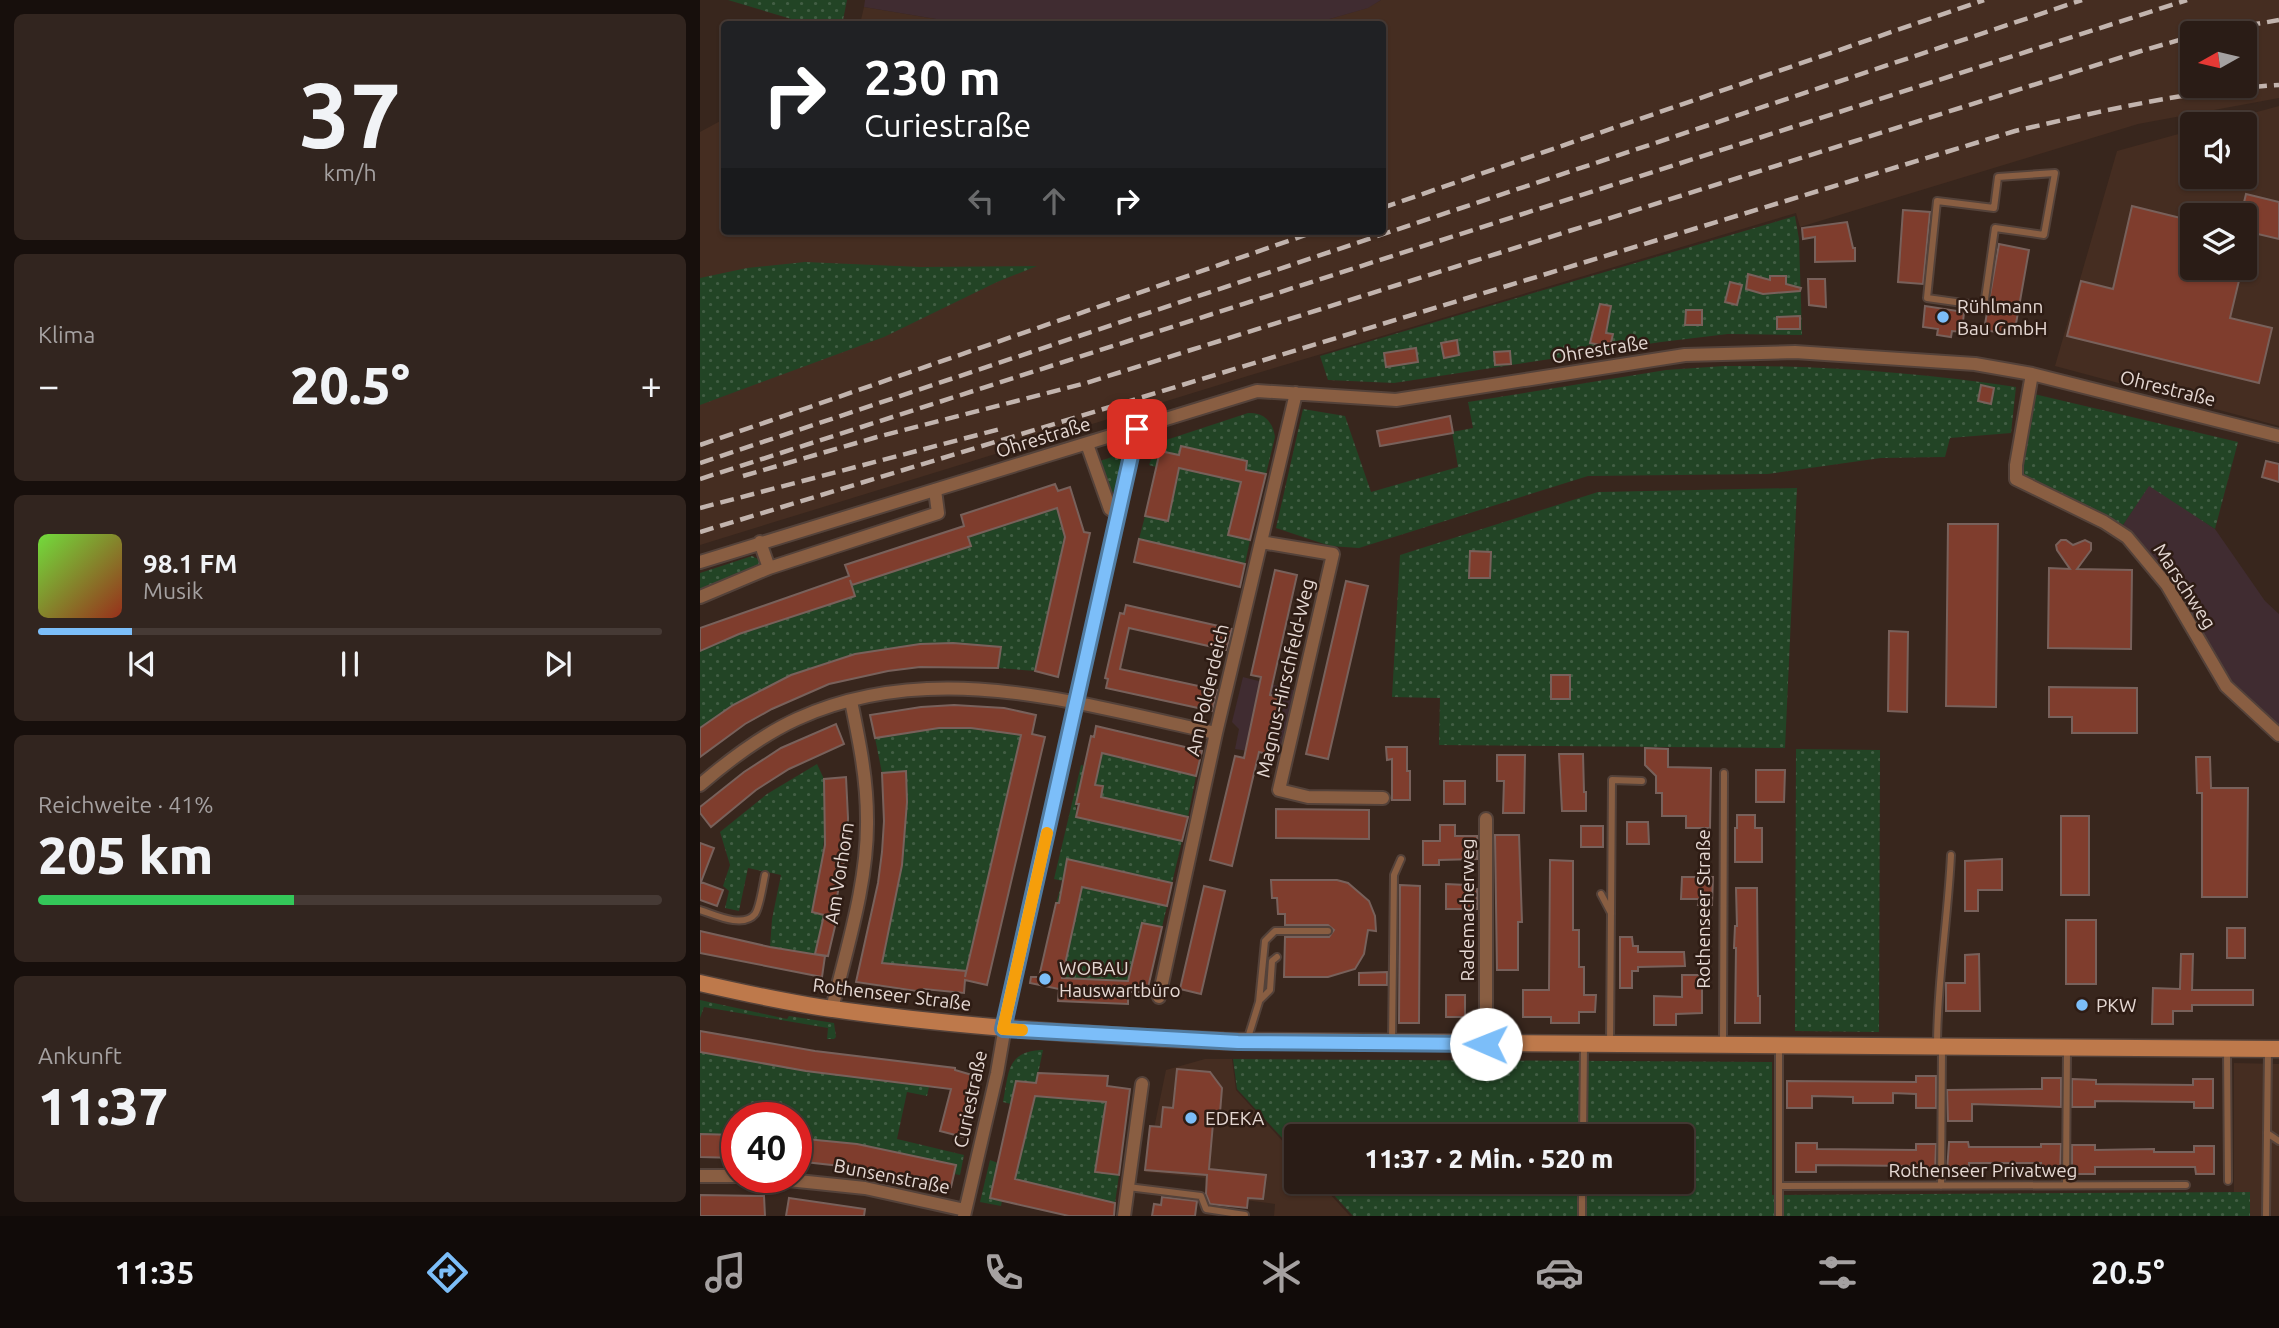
<!DOCTYPE html>
<html lang="de">
<meta charset="utf-8">
<style>
body{margin:0;font-family:Ubuntu,sans-serif;background:#32251f;color:#f1f3f6;height:100vh;display:flex;flex-direction:column;font-size:26px;white-space:nowrap}
*{box-sizing:border-box;margin:0}
p{font-size:23px;color:#a5a1a1}
.icon{flex:none;width:38px;height:38px;fill:none;stroke:currentColor;stroke-width:2;stroke-linecap:round;stroke-linejoin:round}
.map{position:relative;flex:1;overflow:hidden}
.details{display:flex;flex-direction:column;gap:14px;padding:14px;background:#170f0c;width:700px}
.details>*{flex:none}
.banner{position:absolute;left:21px;top:21px;width:665px;height:214px;border-radius:7px;box-shadow:0 2px 5px #0004,0 0 0 2px #463a35;background:#202124;color:#fff;overflow:hidden}
.needle{width:46px;rotate:262deg}
.controls{position:absolute;left:1480px;top:21px;display:grid;gap:14px}
.controls a{display:grid;place-items:center;width:77px;height:77px;border-radius:7px;background:#2a1c16;box-shadow:0 2px 5px #0004,0 0 0 2px #463a35;font-size:35px}
.speed{position:absolute;left:21px;top:1102px;display:flex;gap:14px;font-size:35px;font-weight:700;text-align:center}
.speed>*{display:grid;place-content:center;width:91px;height:91px;border-radius:50%;background:#2a1c16;box-shadow:0 2px 5px #0004,0 0 0 2px #463a35;line-height:1}
.speed .limit{border:10px solid #d22;background:#fff;color:#111}
.pin{position:absolute;display:grid;place-items:center;width:60px;height:60px;color:#fff;margin:-30px;border-radius:14px;box-shadow:0 4px 10px #0006}
.me{position:absolute;width:77px;margin:-38px;rotate:271deg;stroke-linejoin:round;filter:drop-shadow(0 0 5px #0008)}
.turn{display:flex;align-items:center;gap:24px;height:147px;padding:0 28px;font-size:32px}
.turn .icon{width:91px;height:91px;stroke-width:2.5}
.turn b{display:block;font-size:49px;line-height:60px}
.lanes{display:flex;align-items:center;height:66px;padding:0 28px;background:#0003;justify-content:center;gap:35px;direction:ltr}
.lanes .off{opacity:.35}
.big{font-size:52px;font-weight:800;line-height:1.1}
.details .tile{flex:1;display:flex;flex-direction:column;justify-content:center;gap:10px;min-width:0;padding:0 24px;border-radius:10px;background:#32251f}
.details .dial{align-items:center;gap:0}
.dial b{font-size:91px;line-height:1}
.song{display:flex;align-items:center;gap:21px}
.cover{width:84px;height:84px;border-radius:10px;background:linear-gradient(135deg,hsl(100 70% 55%),hsl(10 70% 35%))}
.played{height:7px;border-radius:4px;background:linear-gradient(90deg,#7cbef9 15%,#463a35 15%)}
.keys{display:flex;justify-content:space-around;direction:ltr}
.heat{display:flex;justify-content:space-between;align-items:center;font-size:38px;direction:ltr}
.charge{height:10px;border-radius:5px;background:linear-gradient(90deg,#34c759 41%,#463a35 0)}
.trip{position:absolute;left:584px;top:1124px;width:410px;height:70px;border-radius:7px;background:#2a1c16;box-shadow:0 2px 5px #0004,0 0 0 2px #463a35;font-weight:800;line-height:70px;text-align:center}
.menu{display:flex;height:112px;justify-content:space-around;align-items:center;background:#110b09;color:#a5a1a1}
.menu .icon{width:49px;height:49px}
.menu .current{color:#7cbef9}
.menu b{font-size:32px;color:#f1f3f6}
main{display:flex;flex:1;min-height:0}
.map>svg:first-child{display:block}
</style>
<main>
<section class="details">
<div class="tile dial"><b>37</b><p>km/h</p></div>
<div class="tile"><p>Klima</p>
<div class="heat"><a>−</a><b class="big">20.5°</b><a>+</a></div>
</div>
<div class="tile">
<div class="song"><i class="cover"></i><div><b>98.1 FM</b><p>Musik</p></div></div>
<div class="played"></div>
<div class="keys"><svg class="icon" aria-label="previous" viewBox="0 0 24 24"><path d="M18 5L8 12l10 7zM5 5v14"/></svg><svg class="icon" aria-label="pause" viewBox="0 0 24 24"><path d="M8 5v14M16 5v14"/></svg><svg class="icon" aria-label="next" viewBox="0 0 24 24"><path d="M6 5l10 7-10 7zM19 5v14"/></svg></div>
</div>
<div class="tile"><p>Reichweite · 41%</p><b class="big">205 km</b><div class="charge"></div></div>
<div class="tile"><p>Ankunft</p><b class="big">11:37</b></div>
</section>
<div class="map">
<svg width="1579" height="1216" viewBox="0 0 1579 1216">
<defs>
<pattern id="green-dots" width="8" height="8" patternUnits="userSpaceOnUse" patternTransform="scale(1.75)"><rect width="8" height="8" fill="#224425"/><path d="M2 2h.1M6 6h.1" fill="none" stroke="#425e44" stroke-width="1.8" stroke-linecap="round"/></pattern>
</defs>
<rect width="100%" height="100%" fill="#38261d"/>
<path fill="#452d21" fill-rule="evenodd" d="M681,0H1579V98L1438,124L1100,227L1096,213L551,375L0,545V132L24,119V231H682V24H612L667,8ZM1493,33H1545V86H1493Z
M164,7L266,24H160Z
M1579,106V426L1355,366L1417,151L1493,130V177H1545V124H1513ZM1493,215H1545V268H1493Z
M505,1059H532L536,1090L597,1157V1181H618L650,1216H574L575,1204L506,1195L505,1178L445,1172L466,1070Z
M1534,1063L1579,1064V1216H1550V1192H1534Z"/>
<path fill="#402c31" d="M165,0H681L668,8L612,24H266L164,7Z
M1449,485L1515,529L1565,601L1579,614V726L1532,685L1494,618L1457,562L1423,525Z
M543,677L597,691L582,756L535,749L539,729L532,722Z"/>
<path fill="url(#green-dots)" d="M28,0H147L143,20L139,24H108Z
M1095,216L1099,239L1102,335L1028,334L961,342L694,383L628,380L620,356Z
M105,262L220,267L337,266L297,282L184,337L0,405V278L47,268Z
M1024,366C1121,365 1219,373 1316,387L1311,433L1250,438L1245,457L1181,458L1068,474L888,476L659,548L630,546L576,528L603,409L645,416L671,492L758,467L752,432L773,428L768,402L966,370Z
M1334,394L1538,442L1515,529L1449,486L1423,525L1321,476Z
M548,413C564,412 573,422 575,437L566,474L546,470L547,461L482,446L479,455L460,451L456,467L449,465L457,443Z
M424,453L415,491L411,493L400,461Z
M479,468L541,482L528,534L550,540L545,564L439,539L445,516L468,521Z
M1097,488L1085,748L739,745L740,698L692,697L700,555L898,492Z
M357,508L362,529L366,530L335,671L299,668L301,647C181,637 98,659 0,728V651L39,634L155,596L152,585L270,546L268,537Z
M52,556L60,560L58,567L0,591V573Z
M239,728H271L321,735L266,972L182,963L202,865L207,802L182,773L175,738Z
M1096,749L1180,750L1179,1032L1095,1031Z
M402,753L496,776L488,817L401,797L403,787L395,785Z
M117,764L124,779L126,817L121,871L124,915L115,954L70,947L72,919L81,875L48,868L39,911L25,908L29,891L23,886L30,865L20,832L67,794Z
M381,765L385,766L376,804V817L482,841L472,883L368,859L363,881L354,879Z
M362,883L467,906L462,927L442,923L428,981L362,978L378,908L356,903Z
M0,1000L87,1019L89,1016L134,1023L136,1037L134,1039H127L128,1028L4,1007L0,1018Z
M343,1050L336,1083L316,1081L311,1104L303,1102C309,1073 306,1051 343,1050Z
M0,1052L106,1071L229,1087L227,1096L207,1092L197,1139L264,1155L260,1175L254,1174L255,1165C202,1153 150,1144 96,1138V1118H37V1135L0,1134Z
M533,1059L1072,1062V1195L1550,1192V1216H653L621,1181H982V1136H597V1154L537,1089Z
M335,1096L406,1102L396,1172L419,1175L415,1203L297,1175L302,1201L301,1206L280,1202L290,1160L298,1163Z"/>
<path fill="#7f3d2d" stroke="#78615b" stroke-width="2" d="M1546,194L1579,202V239L1545,231V215H1541Z
M1432,206L1493,221V268H1542L1530,318L1572,328L1559,383L1367,336L1381,281L1413,289Z
M1203,210L1230,212L1223,284L1198,282Z
M1147,222L1153,248H1155V261L1115,262V237L1103,239L1102,228Z
M1299,244L1329,250L1314,335L1284,330Z
M1048,274L1070,280V276H1086V284L1101,288L1100,291L1063,294L1046,289Z
M1108,279H1125L1126,307L1109,305Z
M1030,282L1042,285L1037,305L1025,302Z
M900,304L911,306L906,333L913,334L910,347L890,343Z
M1225,306L1264,312L1262,332L1252,331L1251,337L1237,335L1238,329L1223,327Z
M986,310H1002V325H985Z
M1100,316V329H1077V317Z
M757,340L759,355L744,358L741,343Z
M716,348L718,362L686,367L684,353Z
M810,351L811,364L795,365L794,352Z
M1281,385L1294,388L1291,404L1278,401Z
M750,416L753,433L680,446L677,431Z
M481,446L547,461L546,470L566,474L550,540L528,535L541,482L479,468L468,521L445,516L460,451L479,455Z
M1566,461L1579,464V482L1562,477Z
M355,484L358,491L370,487L384,532L390,533L358,677L335,671L365,537L357,508L268,537L271,546L152,585L150,580L155,596L39,634L0,651V628L149,576L145,565L264,526L261,515Z
M1248,524H1298L1296,707L1246,706Z
M439,539L545,564L540,587L434,562Z
M1361,540H1366L1373,545L1385,540L1391,543V550L1377,569L1432,570L1431,649L1348,648L1349,568L1370,569L1357,550L1356,545Z
M770,551L791,552L790,578H769Z
M575,570L597,575L570,695L580,697L568,754L559,752L532,866L510,860L535,756L544,758L561,677L551,675Z
M646,581L668,586L628,759L606,754Z
M426,605L532,629L526,650L429,628L420,669L517,690L512,711L406,688L408,679L405,678L420,613L424,614Z
M1189,631L1208,632L1207,712L1188,711Z
M253,643L301,647L298,668L220,667L188,671L129,684L72,709L45,724L0,757V728L33,705L91,675L155,654L220,644Z
M851,675H870V699H851Z
M1349,687L1437,688V733H1372V717H1349Z
M254,705L304,708L336,715L332,734L345,737L287,985L265,980L264,993L224,989L223,992L156,982L178,883L182,852L184,821L182,773L206,771L207,802L202,865L182,963L266,971L265,977L321,735L271,728H239L175,738L170,715L221,707Z
M136,724L144,744L89,769L56,790L11,827L0,813V807L44,772L81,748Z
M396,726L502,751L496,776L402,753L395,785L403,786L401,797L488,817L482,841L376,817L379,804H376L391,736L394,737Z
M686,747H707V771H710V800H692V759L687,760Z
M945,748L968,749V767L1011,768L1010,828H986V816H962V793H956V776L945,765Z
M859,754H883L884,792H886V811H862Z
M797,755H825L824,813H803L804,781H797Z
M1496,757H1510L1511,788H1548L1547,897H1502V793H1497Z
M1056,770H1085L1084,802H1056Z
M146,777L148,818L147,846L133,917L137,918L128,956L115,954L124,915L112,912L125,845L124,779Z
M744,781H765V804H744Z
M576,809L669,810V839L576,838Z
M1037,815H1055V828H1062V862H1035V828H1037Z
M1361,816H1389V895H1361Z
M927,822H948L949,844H927Z
M740,825H755V836H777V859L739,860V865H723V841H740Z
M881,826H903V847H881Z
M795,835H819L822,922H818V970H797Z
M0,843L14,848L1,882L23,890L17,906L0,900Z
M367,859L472,883L467,906L382,887L362,978L428,981L442,923L462,927L447,992H428V1004L358,1001L359,989L330,983L331,977H339L356,903H359Z
M1302,859V890H1278V911H1265V861Z
M850,860L873,861V930H879V967H884V995H896L895,1012H879V1023H851V1017H823V990H849Z
M982,877H1013L1012,905H998L999,899H981Z
M571,880H637L648,883L669,901L675,916L676,931L668,930L664,954L655,969L628,977H584L585,937H629L634,930L628,925H585V914H578L577,898H572Z
M746,884L766,885V889H777V909H746Z
M700,885L720,886L719,1023H699Z
M504,886L525,891L501,994L480,989Z
M1036,888H1057L1058,996H1060V1023H1035L1036,948H1034L1035,926H1037Z
M1366,920H1396V984H1366Z
M1527,928H1545V958H1527Z
M0,931L70,947L125,956L122,977L0,953Z
M920,937H932L933,946H938V952H984L985,966L938,967V971H932V988H920Z
M1279,954L1280,1011H1246V983H1265V955Z
M1481,954H1493L1492,990H1553V1005H1492V1011H1473V1024H1452L1453,988L1480,989Z
M687,972V985H659V973Z
M982,975H1002V1013L976,1014V1025H954V996L982,997Z
M746,995H765V1017H746Z
M0,1031L115,1051L255,1068V1070L272,1075L269,1088L273,1089L263,1137L240,1131L251,1089L106,1071L0,1052Z
M477,1069L510,1072L522,1088L520,1113L514,1112L509,1169L566,1175L563,1199L548,1198L547,1208L510,1204L506,1194L507,1175L445,1170L450,1126L461,1127L463,1107L473,1108Z
M338,1073L408,1076L407,1086L430,1089L419,1175L395,1172L406,1102L335,1096L315,1179L415,1203L414,1216H369L290,1198L316,1081L336,1083Z
M1216,1076H1236V1108H1216V1094L1193,1093V1103H1153V1097L1112,1096V1108H1087V1081L1216,1082Z
M1342,1078H1361V1107L1272,1104V1121H1248L1247,1090L1342,1089Z
M1372,1079L1396,1080V1084L1493,1085V1079H1513V1108H1494V1102L1395,1101V1107H1372Z
M0,1134L37,1135V1158L0,1157Z
M96,1138L157,1144L256,1165L251,1187L159,1168L96,1161Z
M1249,1142H1268L1269,1147H1341V1144H1361L1360,1174H1341V1163H1269V1172H1247Z
M1096,1143H1117V1149L1216,1150V1144H1236L1235,1172L1216,1173V1166L1116,1165V1172H1096Z
M1372,1145H1395V1150L1454,1149V1152H1494V1146H1514V1174H1496L1495,1167H1395V1174H1372Z
M0,1195L64,1196L65,1216H0Z
M462,1197L497,1201L495,1216H452L454,1204L461,1205Z
M89,1198L165,1209L164,1216H86Z"/>
<g fill="none" stroke-linecap="round" stroke-linejoin="round">
<g stroke="#54423a" stroke-width="10">
<path id="lane" d="M1355,173L1344,235L1295,228L1284,306L1227,298L1237,201L1294,208L1298,177Z
M901,894L911,913
M0,910C13,914 43,929 55,914C60,907 63,884 65,875
M560,1000L570,990L572,961L577,957
M547,1041L559,1002L565,941L575,931H628
M692,1041L694,875L701,859
M910,1043L912,780L942,781
M1023,1043L1024,773
M1237,1046C1237,982 1248,919 1251,855
M1527,1050L1528,1181
M1567,1133L1579,1141
M883,1136L884,1046
M1366,1185L1367,1050
M1079,1186L1486,1185
M1241,1186L1242,1048
M428,1187L501,1196L506,1209L545,1215
M882,1216V1181
M1079,1216V1048
M1566,1216L1568,1051"/>
</g>
<g stroke="#54423a" stroke-width="16">
<path id="street" d="M1332,374L1316,465V479L1404,522L1427,537L1467,585L1526,686L1579,735
M387,444L410,509L418,514
M60,542L69,568
M561,542L633,554L579,790L608,797L683,798
M0,562L557,391L696,400L985,355L1095,352L1275,364L1332,374L1579,436
M0,597L69,568L238,513L235,490
M0,785C29,760 62,735 97,719C233,657 379,704 516,733
M459,997L516,733L596,393
M132,1009C147,947 168,882 167,819C167,778 159,740 151,701
M786,1044V819
M0,1176H37
M69,1178L165,1188L265,1210
M264,1216L297,1073L309,1003L437,429
M424,1216L442,1084"/>
</g>
<g stroke="#54423a" stroke-width="19">
<path id="secondary" d="M0,983C48,994 98,1005 147,1011C272,1028 398,1036 524,1041L1579,1049"/>
</g>
<use href="#lane" stroke="#895e42" stroke-width="6"/>
<use href="#street" stroke="#895e42" stroke-width="12"/>
<use href="#secondary" stroke="#be794b" stroke-width="16"/>
<path stroke="#c2b4ae" stroke-width="4.5" stroke-dasharray="14 7" stroke-linecap="butt" d="M1505,33L1579,20
M682,208L1284,0
M0,445L617,231
M0,463L1382,0
M43,476L177,437L386,383L1441,51L1493,36
M0,479L1487,0
M0,508L304,428
M0,532L1315,131C1402,111 1489,90 1579,85"/>
</g>
<g fill="none" stroke-linecap="round" stroke-linejoin="round">
<g stroke="#517ca2" stroke-width="18">
<path id="route" d="M437,429L303,1029L538,1042L786,1044"/>
</g>
<use href="#route" stroke="#7cbef9" stroke-width="12"/>
<path stroke="#f59e0b" stroke-width="12" d="M322,1030L303,1029L347,833"/>
</g>
<g fill="#7cbef9" stroke="#2e1c14" stroke-width="2.5">
<circle cx="1243" cy="317" r="7"/>
<circle cx="345" cy="979" r="7"/>
<circle cx="1382" cy="1005" r="7"/>
<circle cx="491" cy="1118" r="7"/>
</g>
<g text-anchor="middle" stroke-width="5" stroke-linejoin="round" paint-order="stroke">
<g font-size="19" fill="#e5d8d3" stroke="#2e1c14" text-anchor="start">
<text x="1257" y="313">Rühlmann<tspan x="1257" dy="22">Bau GmbH</tspan></text>
<text x="359" y="975">WOBAU<tspan x="359" dy="22">Hauswartbüro</tspan></text>
<text x="1396" y="1012">PKW</text>
<text x="505" y="1125">EDEKA</text>
</g>
<g font-size="19" fill="#e5d8d3" stroke="#2e1c14">
<text transform="translate(900 349) rotate(-9)" y="7">Ohrestraße</text>
<text transform="translate(1468 388) rotate(14)" y="7">Ohrestraße</text>
<text transform="translate(343 437) rotate(-17)" y="7">Ohrestraße</text>
<text transform="translate(1485 586) rotate(57)" y="7">Marschweg</text>
<text transform="translate(585 678) rotate(-77)" y="7">Magnus-Hirschfeld-Weg</text>
<text transform="translate(507 690) rotate(-77)" y="7">Am Polderdeich</text>
<text transform="translate(139 873) rotate(-81)" y="7">Am Vorhorn</text>
<text transform="translate(1003 909) rotate(-90)" y="7">Rothenseer Straße</text>
<text transform="translate(767 910) rotate(-90)" y="7">Rademacherweg</text>
<text transform="translate(192 994) rotate(7)" y="7">Rothenseer Straße</text>
<text transform="translate(270 1099) rotate(-78)" y="7">Curiestraße</text>
<text x="1283" y="1177">Rothenseer Privatweg</text>
<text transform="translate(192 1176) rotate(11)" y="7">Bunsenstraße</text>
</g>
</g>
</svg>
<div class="controls">
<a><svg class="needle" viewBox="-14 -14 28 28"><path d="M0-13l5 13h-10z" fill="#e53935"/><path d="M0 13l5-13h-10z" fill="#a5a1a1"/></svg></a>
<a><svg class="icon" aria-label="sound" viewBox="0 0 24 24"><path d="M4 9h4l5-4v14l-5-4H4zM17 9q2 3 0 6"/></svg></a>
<a><svg class="icon" aria-label="layers" viewBox="0 0 24 24"><path d="M12 4l9 5-9 5-9-5zM3 14l9 5 9-5"/></svg></a>
</div>
<div class="speed"><div class="limit">40</div></div>
<div class="pin" style="left:437px;top:429px;background:#d93025"><svg class="icon" aria-label="arrive" viewBox="0 0 24 24"><path d="M6 21V4h12l-3 4 3 4H6"/></svg></div>
<svg class="me" style="left:786px;top:1044px" viewBox="-20 -20 40 40"><circle r="19" fill="#fff"/><path d="M0-13L10 11 0 6-10 11z" fill="#7cbef9"/></svg>
<div class="trip">11:37 · 2 Min. · 520 m</div>
<div class="banner">
<div class="turn"><svg class="icon" aria-label="right" viewBox="0 0 24 24"><path d="M7 20v-9h11M14 6l5 5-5 5"/></svg><div><b>230 m</b>Curiestraße</div></div>
<div class="lanes"><svg class="icon off" aria-label="left" viewBox="0 0 24 24"><path d="M17 20v-9H6M10 6l-5 5 5 5"/></svg><svg class="icon off" aria-label="ahead" viewBox="0 0 24 24"><path d="M12 20V5M6 11l6-6 6 6"/></svg><svg class="icon" aria-label="right" viewBox="0 0 24 24"><path d="M7 20v-9h11M14 6l5 5-5 5"/></svg></div>
</div>
</div>
</main>
<nav class="menu">
<b>11:35</b>
<svg class="icon current" aria-label="directions" viewBox="0 0 24 24"><path d="M12 3l9 9-9 9-9-9zM9 14v-3h6M13 9l2 2-2 2"/></svg>
<svg class="icon" aria-label="music" viewBox="0 0 24 24"><path d="M9 18V5l10-2v13"/><circle cx="6" cy="18" r="3"/><circle cx="16" cy="16" r="3"/></svg>
<svg class="icon" aria-label="phone" viewBox="0 0 24 24"><path d="M5 4h4l2 5-3 2q2 4 5 5l2-3 5 2v4C11 20 4 13 5 4z"/></svg>
<svg class="icon" aria-label="climate" viewBox="0 0 24 24"><path d="M12 3v18M4 7l16 10M4 17L20 7"/></svg>
<svg class="icon" aria-label="car" viewBox="0 0 24 24"><path d="M5 17H2v-5l4-1 3-4h7l3 4 3 1v5h-3M9 17h6M6 11h13"/><circle cx="7" cy="17" r="2"/><circle cx="17" cy="17" r="2"/></svg>
<svg class="icon" aria-label="filters" viewBox="0 0 24 24"><path d="M4 7h16M4 17h16"/><circle cx="9" cy="7" r="2"/><circle cx="15" cy="17" r="2"/></svg>
<b>20.5°</b>
</nav>
